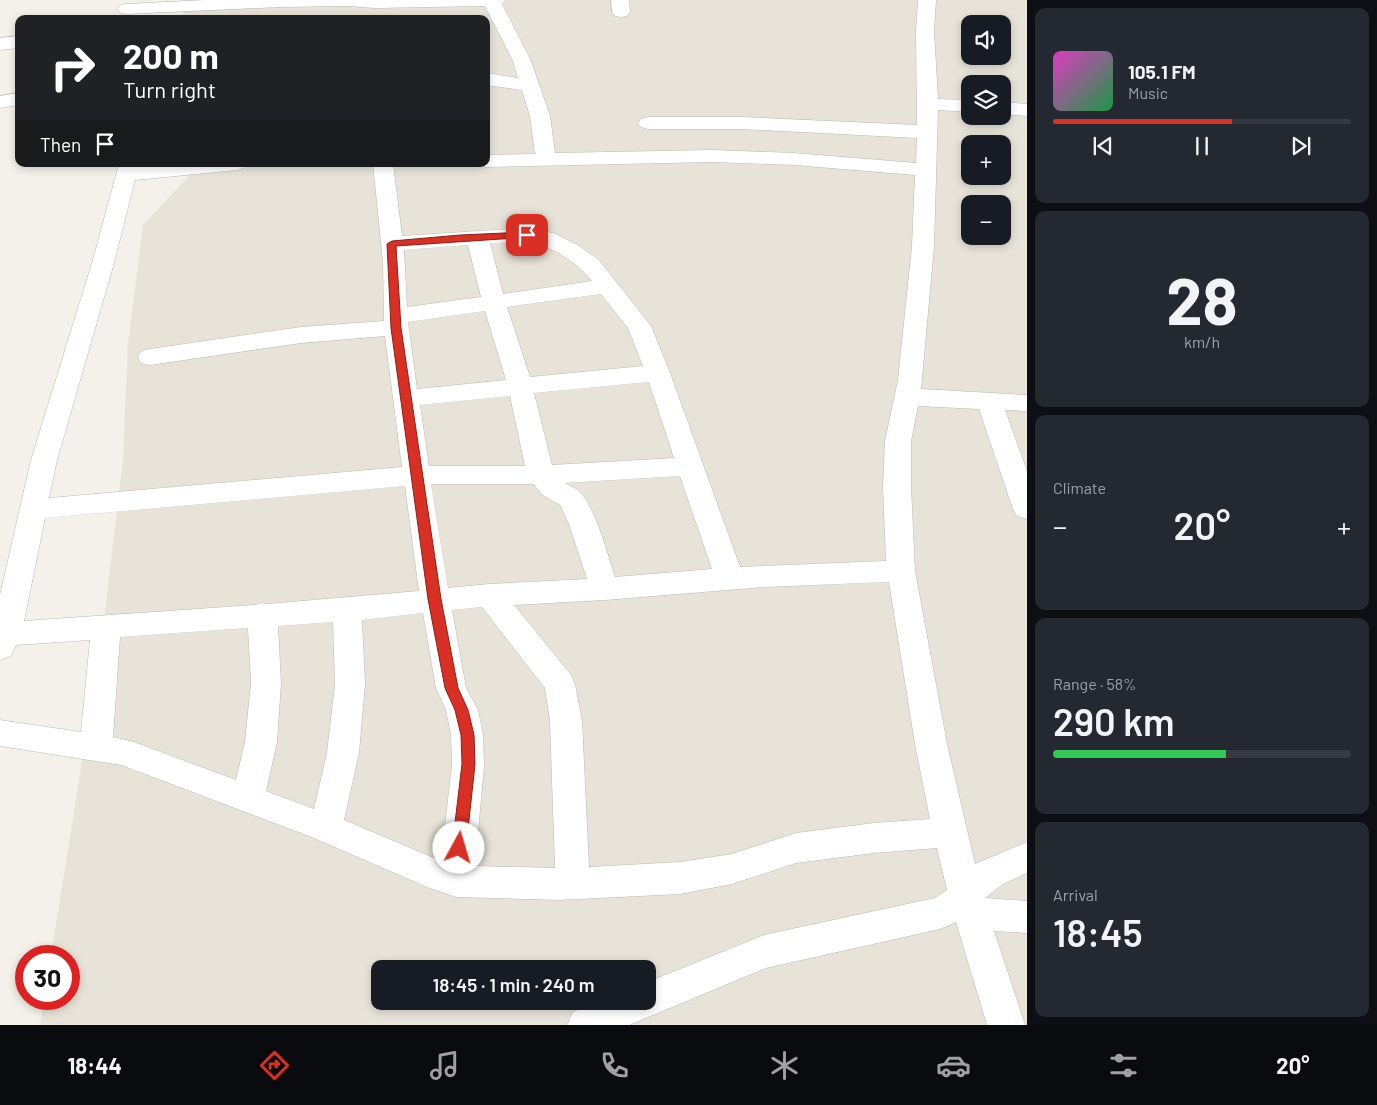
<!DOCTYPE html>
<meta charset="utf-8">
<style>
body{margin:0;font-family:Barlow,sans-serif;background:#242831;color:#f1f3f6;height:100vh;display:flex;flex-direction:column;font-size:19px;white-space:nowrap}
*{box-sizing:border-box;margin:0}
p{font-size:16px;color:#9ea1a6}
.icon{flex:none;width:28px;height:28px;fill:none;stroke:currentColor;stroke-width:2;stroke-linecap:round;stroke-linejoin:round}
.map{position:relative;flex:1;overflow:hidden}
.details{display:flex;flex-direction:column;gap:8px;padding:8px;background:#0d0f14;width:350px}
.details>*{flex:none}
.guide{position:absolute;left:15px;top:15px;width:475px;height:152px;border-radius:10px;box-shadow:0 2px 8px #0003;background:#202124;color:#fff;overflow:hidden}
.tools{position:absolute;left:961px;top:15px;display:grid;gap:10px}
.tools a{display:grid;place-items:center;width:50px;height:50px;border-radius:10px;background:#171b24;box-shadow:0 2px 8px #0003;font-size:25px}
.speed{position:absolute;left:15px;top:945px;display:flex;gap:10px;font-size:25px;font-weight:700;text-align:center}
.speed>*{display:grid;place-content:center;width:65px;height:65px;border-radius:50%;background:#171b24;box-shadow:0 2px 8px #0003;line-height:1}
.speed .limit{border:8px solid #d22;background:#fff;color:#111}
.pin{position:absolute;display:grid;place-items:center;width:42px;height:42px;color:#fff;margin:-21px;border-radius:10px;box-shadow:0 2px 8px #0006}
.me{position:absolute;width:55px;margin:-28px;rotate:6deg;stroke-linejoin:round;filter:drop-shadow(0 0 4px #0008)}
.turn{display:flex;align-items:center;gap:18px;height:105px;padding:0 25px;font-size:22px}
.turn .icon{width:65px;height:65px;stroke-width:2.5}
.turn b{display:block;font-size:35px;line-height:42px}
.then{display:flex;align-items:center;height:48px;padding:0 25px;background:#0003;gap:10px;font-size:19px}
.big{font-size:38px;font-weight:600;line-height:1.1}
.details .widget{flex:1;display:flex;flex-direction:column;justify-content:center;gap:8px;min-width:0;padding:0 18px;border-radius:10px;background:#242831}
.details .dial{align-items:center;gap:0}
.dial b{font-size:65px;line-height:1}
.song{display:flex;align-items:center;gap:15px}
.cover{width:60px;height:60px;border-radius:8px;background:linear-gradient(135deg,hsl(310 70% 55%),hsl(140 70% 35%))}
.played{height:5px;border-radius:2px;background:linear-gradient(90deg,#d93025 60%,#363941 60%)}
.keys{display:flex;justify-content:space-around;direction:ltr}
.heat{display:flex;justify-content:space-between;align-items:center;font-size:28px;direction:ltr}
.charge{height:8px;border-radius:4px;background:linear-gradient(90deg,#34c759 58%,#363941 0)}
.trip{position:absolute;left:371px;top:960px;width:285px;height:50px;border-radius:10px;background:#171b24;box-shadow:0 2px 8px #0003;font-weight:600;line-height:50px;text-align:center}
.tab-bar{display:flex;height:80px;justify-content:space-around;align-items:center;background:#090b0e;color:#9ea1a6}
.tab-bar .icon{width:35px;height:35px}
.tab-bar .current{color:#d93025}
.tab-bar b{font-size:22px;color:#f1f3f6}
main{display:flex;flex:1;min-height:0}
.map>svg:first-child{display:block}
</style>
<main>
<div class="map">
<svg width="1027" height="1025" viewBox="0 0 1027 1025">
<rect width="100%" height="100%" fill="#f3f1ea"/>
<path fill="#e7e3d9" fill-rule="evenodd" d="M185,0H1027V1025H40L44,999H69V956H51L102,636L123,460L128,344L143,225L200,164H486V19H183ZM970,24H1002V56H970ZM970,84H1002V116H970ZM970,144H1002V176H970ZM970,204H1002V236H970ZM380,969H648V1001H380Z"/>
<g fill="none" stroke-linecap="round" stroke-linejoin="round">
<g stroke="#beb9ae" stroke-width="1">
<path id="minor" d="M206,0H505L502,4L531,61L550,116L555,153L713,150L794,153L916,163L917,138L742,129H648L641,127L638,123L641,119L648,117H742L917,125L916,30L918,0H936L934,30L938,99L970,100V112L938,110L934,246L921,389L1027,395V411L1005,410L1027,471V519L1017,516L1013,509L979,409L918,406L911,441V487L915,571L947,744L975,864L1027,842V873L1003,884L985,898L1027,901V933L994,931L1025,1025H987L956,922L940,929L766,968L629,1025H567L573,1012L599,1001H648V982L764,935L935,898L947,890L937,848L874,853L796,863L732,884L680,894L558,900L456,897L427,887L314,838L121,765L0,746V720L81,732L90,640L16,645L11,656L0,660V595L31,460L92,263L119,164H139V167L171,164H247L244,168L237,170L135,180L114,263L57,460L49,498L402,467L385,336L301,343L150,365L141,363L138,357L141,351L150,349L301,327L384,321L383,262L373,164H393L402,236L527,228L553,233L576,244L598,259L651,326L670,373L740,567L886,561L883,487L885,441L898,380L912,246L915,175L794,165L713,162L486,167L477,164H486V155L535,154L530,116L522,90L486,85V73L518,78L513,61L485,6L375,8L348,6L280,7L126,14L120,13L117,9L120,5L126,4ZM527,242C552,246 576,261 592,281L503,294L490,243ZM468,245L481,297L407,307L404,250ZM601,294L628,328L643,366L530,377L507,307ZM485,311L506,380L417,389L408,322ZM649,382L674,458L552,465L534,393ZM510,396L525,466H429L420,405ZM680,476L712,569L615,577C607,553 597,513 581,493C578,489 570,486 565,483ZM431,484H534L541,494L560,505L569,524L587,579L489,584L448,588ZM405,486L419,591L267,604L262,603L254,605L24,621L45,518ZM889,582L915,744L930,819L874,823L796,833L732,854L680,862L589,867L582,721L575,684L571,675L514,605L605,600L764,587ZM482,607L545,688L550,721L555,868L475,866L484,765L483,735L478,710L466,688L452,610ZM423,613L436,688L446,710L451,735L452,765L441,861L344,820L359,753L365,684L362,620ZM333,622L335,684L327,753L314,809L266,791L277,742L281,683L278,626ZM248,628L251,683L245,742L236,780L134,742L113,737L120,637Z
M611,0H629L630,12L627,16L621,17L615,16L612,12Z
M19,36V48L0,50V38Z
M19,93V105L0,108V96Z
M1002,102L1027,104V116L1002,114Z"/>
</g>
<use href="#minor" fill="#fff" fill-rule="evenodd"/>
</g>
<path fill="#d93025" stroke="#8d1f18" d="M527,232L532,235L531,237L396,246L401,328L441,599L458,688L468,710L474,735L475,764L466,848L464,852L459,854L454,852L452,848L462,764L461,735L455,710L445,688L428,599L391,328L387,244L392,241L460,235Z"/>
</svg>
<div class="tools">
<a><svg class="icon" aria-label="sound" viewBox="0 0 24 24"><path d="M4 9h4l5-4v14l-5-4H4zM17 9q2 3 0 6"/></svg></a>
<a><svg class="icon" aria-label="layers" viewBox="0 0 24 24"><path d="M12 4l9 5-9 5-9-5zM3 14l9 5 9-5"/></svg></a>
<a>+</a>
<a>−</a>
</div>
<div class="speed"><div class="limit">30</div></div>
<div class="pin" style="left:527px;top:235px;background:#d93025"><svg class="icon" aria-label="arrive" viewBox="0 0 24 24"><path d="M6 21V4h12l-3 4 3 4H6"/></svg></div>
<svg class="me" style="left:459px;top:848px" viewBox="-20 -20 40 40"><circle r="19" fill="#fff"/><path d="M0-13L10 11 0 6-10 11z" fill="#d93025"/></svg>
<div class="trip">18:45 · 1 min · 240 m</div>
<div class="guide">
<div class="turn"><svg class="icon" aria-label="right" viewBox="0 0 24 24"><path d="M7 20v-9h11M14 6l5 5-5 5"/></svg><div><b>200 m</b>Turn right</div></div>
<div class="then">Then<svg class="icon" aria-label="arrive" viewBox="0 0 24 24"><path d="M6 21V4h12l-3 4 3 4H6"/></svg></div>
</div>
</div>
<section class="details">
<div class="widget">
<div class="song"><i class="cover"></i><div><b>105.1 FM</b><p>Music</p></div></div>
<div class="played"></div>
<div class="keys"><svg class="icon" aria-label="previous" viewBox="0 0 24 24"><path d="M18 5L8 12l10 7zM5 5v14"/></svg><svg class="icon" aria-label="pause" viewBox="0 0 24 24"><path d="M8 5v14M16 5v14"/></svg><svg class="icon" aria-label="next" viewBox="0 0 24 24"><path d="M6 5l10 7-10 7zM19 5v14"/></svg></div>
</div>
<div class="widget dial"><b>28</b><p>km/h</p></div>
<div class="widget"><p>Climate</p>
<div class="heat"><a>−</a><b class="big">20°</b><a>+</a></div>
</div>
<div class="widget"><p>Range · 58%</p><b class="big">290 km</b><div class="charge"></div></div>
<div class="widget"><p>Arrival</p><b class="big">18:45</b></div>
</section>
</main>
<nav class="tab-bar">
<b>18:44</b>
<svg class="icon current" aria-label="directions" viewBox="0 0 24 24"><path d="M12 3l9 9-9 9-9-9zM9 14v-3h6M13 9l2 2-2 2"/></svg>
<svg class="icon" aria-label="music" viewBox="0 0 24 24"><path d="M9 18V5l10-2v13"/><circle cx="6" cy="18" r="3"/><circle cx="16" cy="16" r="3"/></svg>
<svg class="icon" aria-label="phone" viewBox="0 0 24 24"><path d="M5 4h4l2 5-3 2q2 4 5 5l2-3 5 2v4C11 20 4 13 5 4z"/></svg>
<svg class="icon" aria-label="climate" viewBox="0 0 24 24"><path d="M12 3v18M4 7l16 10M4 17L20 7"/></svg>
<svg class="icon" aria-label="car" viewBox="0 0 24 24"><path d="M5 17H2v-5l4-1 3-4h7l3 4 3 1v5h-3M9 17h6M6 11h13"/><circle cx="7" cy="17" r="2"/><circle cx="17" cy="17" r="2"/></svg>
<svg class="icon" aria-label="filters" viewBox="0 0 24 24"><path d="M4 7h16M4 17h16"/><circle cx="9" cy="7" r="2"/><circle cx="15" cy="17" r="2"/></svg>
<b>20°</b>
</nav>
